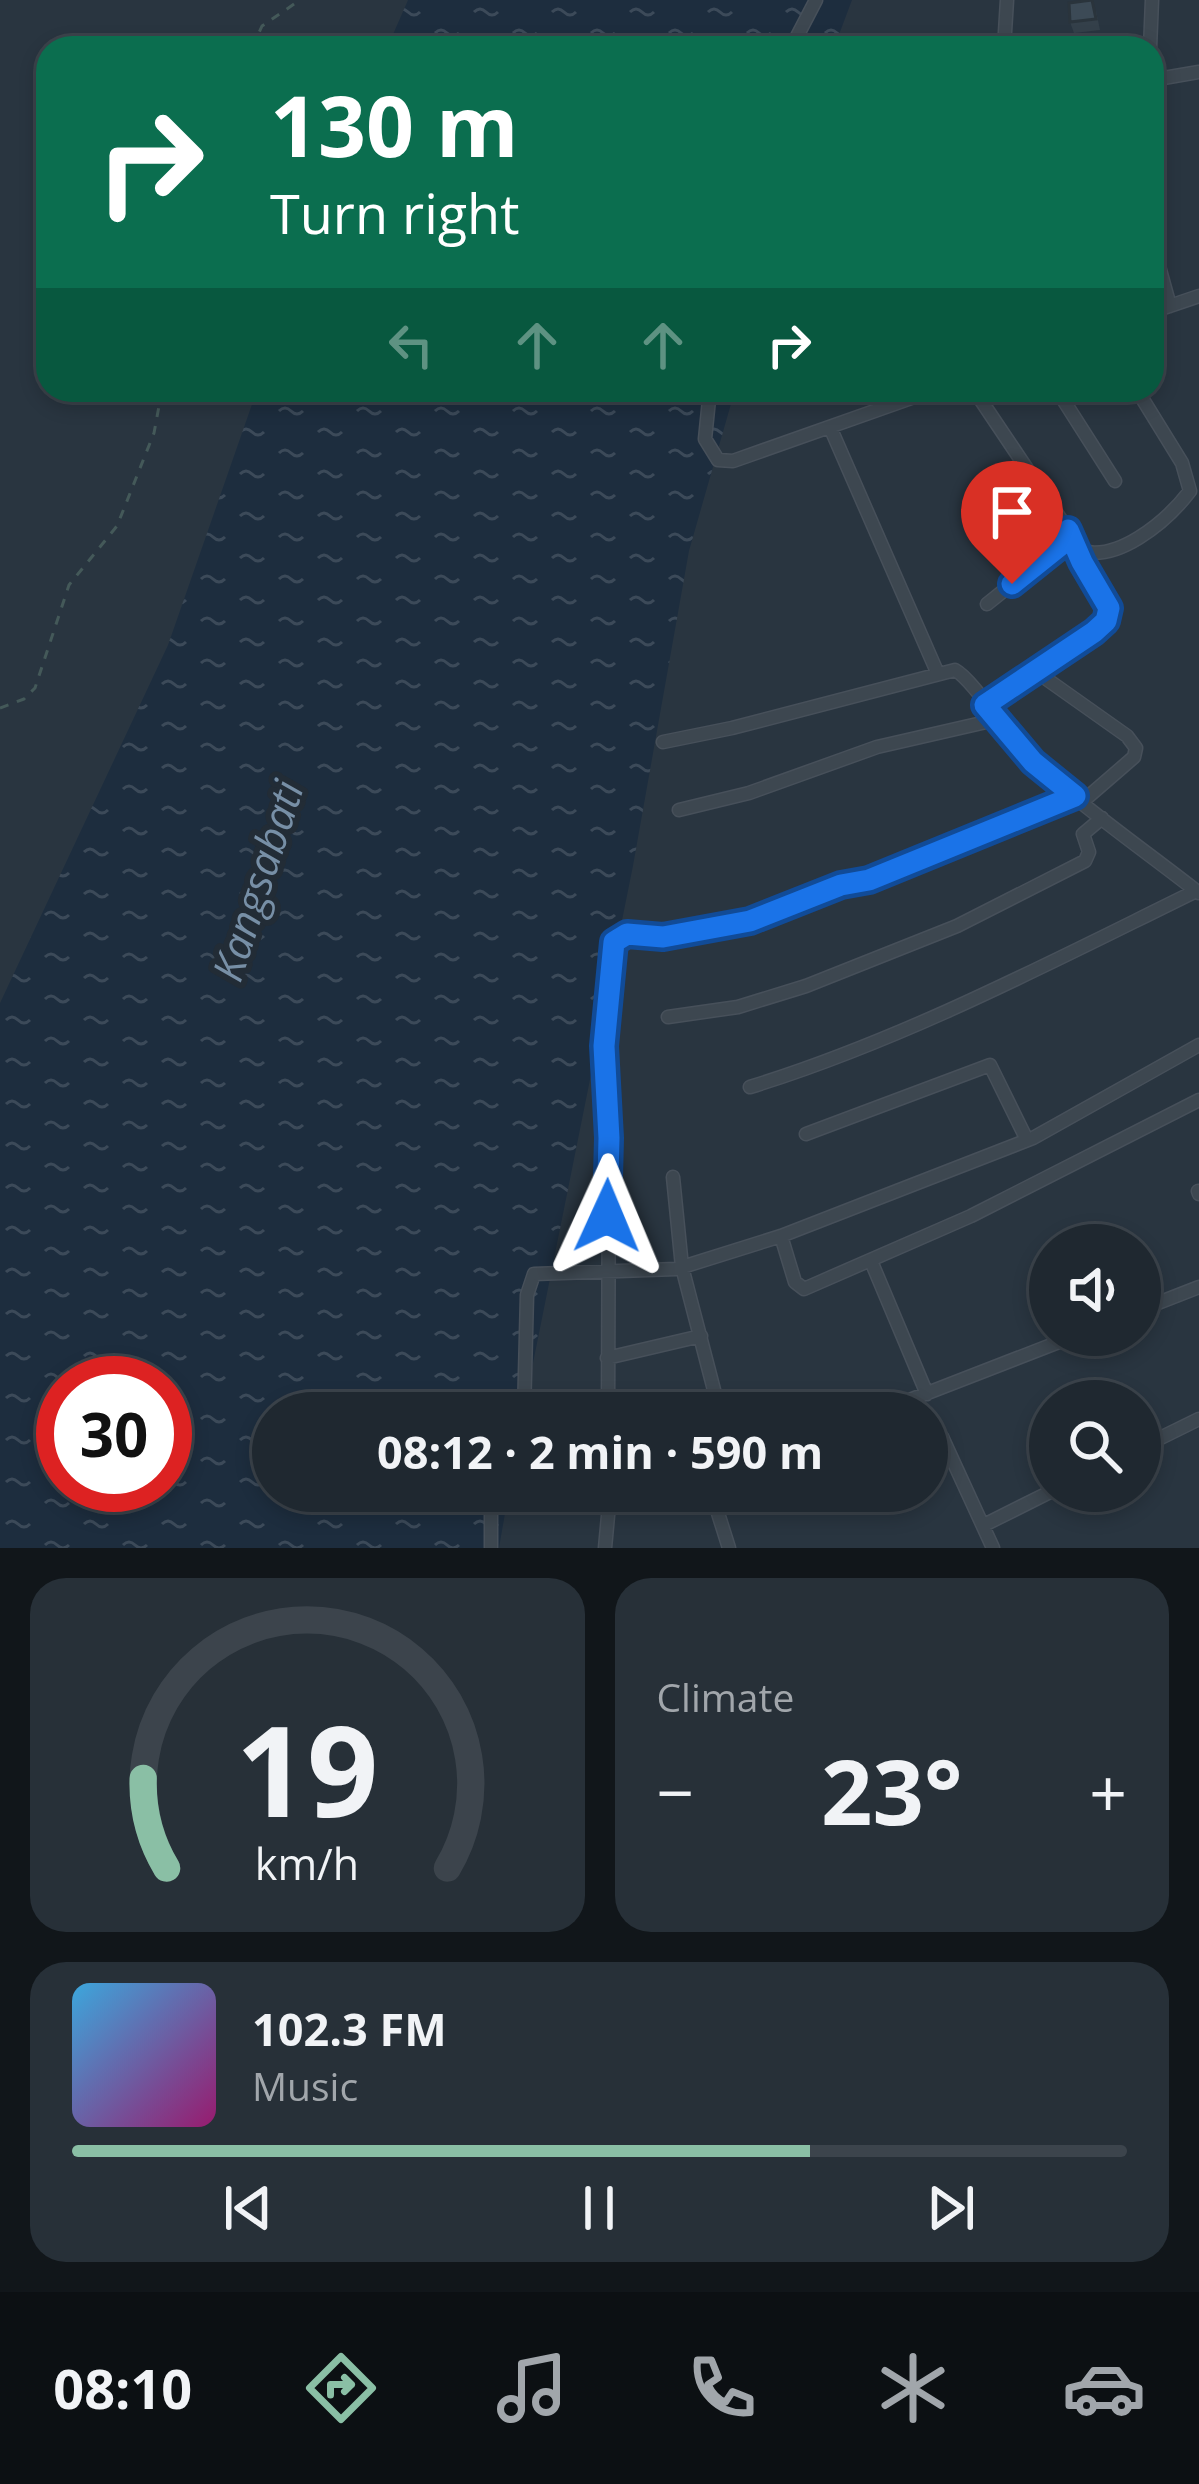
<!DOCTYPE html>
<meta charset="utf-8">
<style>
body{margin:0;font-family:"Open Sans",sans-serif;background:#273038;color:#f1f3f6;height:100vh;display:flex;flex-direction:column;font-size:45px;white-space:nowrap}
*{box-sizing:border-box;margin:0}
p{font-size:39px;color:#a1a6ab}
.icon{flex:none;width:66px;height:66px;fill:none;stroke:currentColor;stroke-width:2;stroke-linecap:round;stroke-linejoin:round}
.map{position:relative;height:1548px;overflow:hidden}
.side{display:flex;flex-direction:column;gap:30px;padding:30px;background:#11161a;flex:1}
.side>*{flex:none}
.guide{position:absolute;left:36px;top:36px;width:1128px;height:366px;border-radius:36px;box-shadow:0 6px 18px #0003,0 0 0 3px #3c444c;background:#0b6e4f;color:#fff;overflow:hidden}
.tools{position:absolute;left:1029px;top:1224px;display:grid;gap:24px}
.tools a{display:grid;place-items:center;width:132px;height:132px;border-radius:50%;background:#1f2830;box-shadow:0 6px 18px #0003,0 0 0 3px #3c444c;font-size:60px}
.speed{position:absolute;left:36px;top:1356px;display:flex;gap:24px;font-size:60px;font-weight:700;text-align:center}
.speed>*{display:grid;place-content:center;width:156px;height:156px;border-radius:50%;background:#1f2830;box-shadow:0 6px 18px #0003,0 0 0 3px #3c444c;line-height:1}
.speed .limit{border:18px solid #d22;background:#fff;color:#111}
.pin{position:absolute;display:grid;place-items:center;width:102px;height:102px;color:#fff;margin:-123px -51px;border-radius:50% 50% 50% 0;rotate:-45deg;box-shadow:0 0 12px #0007}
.pin .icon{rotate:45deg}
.me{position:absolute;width:132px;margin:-66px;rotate:1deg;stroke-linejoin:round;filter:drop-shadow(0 0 9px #0008)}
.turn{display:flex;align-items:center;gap:42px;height:252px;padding:0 36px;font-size:54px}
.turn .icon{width:156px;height:156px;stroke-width:2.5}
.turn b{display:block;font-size:84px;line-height:102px}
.lanes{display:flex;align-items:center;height:114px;padding:0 36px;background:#0003;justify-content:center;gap:60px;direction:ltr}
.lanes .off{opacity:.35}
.big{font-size:90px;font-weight:700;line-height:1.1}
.side .widget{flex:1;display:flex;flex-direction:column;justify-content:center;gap:18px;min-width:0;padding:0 42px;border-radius:36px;background:#273038}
.side .dial{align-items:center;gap:0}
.dial svg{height:312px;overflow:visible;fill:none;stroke:#3c444c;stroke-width:7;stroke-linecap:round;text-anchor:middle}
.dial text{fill:#f1f3f6;stroke:none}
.song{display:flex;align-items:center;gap:36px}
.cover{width:144px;height:144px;border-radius:18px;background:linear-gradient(135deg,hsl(200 70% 55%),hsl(320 70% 35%))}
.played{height:12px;border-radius:6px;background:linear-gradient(90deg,#8abfa5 70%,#3c444c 70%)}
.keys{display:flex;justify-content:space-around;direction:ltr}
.heat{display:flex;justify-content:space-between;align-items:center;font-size:66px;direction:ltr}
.side .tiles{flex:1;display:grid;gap:30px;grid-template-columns:1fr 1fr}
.widget:last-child{grid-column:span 2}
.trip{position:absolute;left:252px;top:1392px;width:696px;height:120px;border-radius:60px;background:#1f2830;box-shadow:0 6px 18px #0003,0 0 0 3px #3c444c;font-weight:700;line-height:120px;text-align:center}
.menu{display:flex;height:192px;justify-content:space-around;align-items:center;background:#0c1013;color:#a1a6ab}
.menu .icon{width:84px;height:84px}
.menu .selected{color:#8abfa5}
.menu b{font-size:54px;color:#f1f3f6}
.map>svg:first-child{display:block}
</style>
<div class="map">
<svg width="1199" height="1548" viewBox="0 0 1199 1548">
<defs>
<pattern id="water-ripples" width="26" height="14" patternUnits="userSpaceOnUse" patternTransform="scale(3)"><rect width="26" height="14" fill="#1d2d3e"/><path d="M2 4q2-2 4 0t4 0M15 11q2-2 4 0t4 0" fill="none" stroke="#3c4a59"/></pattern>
</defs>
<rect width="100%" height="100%" fill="#293540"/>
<path fill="url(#water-ripples)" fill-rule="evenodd" d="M408,0H852L834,48H387Z
M257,390H735L689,551L633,866L523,1413H273V1491H509L499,1548H0V1003L168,645ZM63,1383H165V1485H63Z"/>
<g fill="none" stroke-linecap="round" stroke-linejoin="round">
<g stroke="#47505a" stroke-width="15">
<path id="minor" d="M859,44L928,48
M791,48L816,0
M1004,48L1007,0
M1150,48L1152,0
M1152,80L1199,72
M1152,241L1170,306
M1152,312L1199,296
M710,390L705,439L718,460L733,461L934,390
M974,390L1068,530L1062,544L987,604
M1057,390L1115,481
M830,427L938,674
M1076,549C1115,566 1167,521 1190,491L1182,463L1137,390
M1038,673L1127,736L1136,748L1134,757L1082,802
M985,705L1038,673L1106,621L1109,607L1074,546
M663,742L732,728L955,670C975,681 1011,742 1035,763C1086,810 1144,850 1199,893
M679,810L749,793L877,747L995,720
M668,1017L738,1007L806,986L957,926L1085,861L1089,852L1083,834L1102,818
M750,1087C905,1039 1051,962 1196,891
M806,1134L990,1065L1027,1140
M673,1177L682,1267L720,1413
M1198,1191L1199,1194
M781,1236L795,1282L804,1289L971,1216L1199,1100
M871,1261L927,1394
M1140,1310L1199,1287
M607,1358L701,1336
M524,1413L527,1295L534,1274L676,1269L781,1236L1033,1138L1199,1045
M608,1413L609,1138L604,1046L614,942L627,934L663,937L750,921L841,885L869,880L1074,796
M876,1413L1077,1335
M942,1437L993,1548
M1140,1448L1199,1419
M491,1491V1548
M608,1491L609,1505L613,1508L666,1491
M711,1491L729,1548
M984,1525L1052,1491
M605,1548L609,1505"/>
</g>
<path stroke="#445959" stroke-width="3" stroke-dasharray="9 9" stroke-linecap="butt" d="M252,48L262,26L300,0
M0,708L24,699L35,688L69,585L117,526L154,433L162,390"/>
<use href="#minor" stroke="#3d4750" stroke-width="12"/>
</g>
<path fill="#34404a" d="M1096,11L1100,30L1074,33L1070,22Z"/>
<path fill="#3c4a56" stroke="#2a343c" stroke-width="3" d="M1092,0L1096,19L1070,22L1069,3Z"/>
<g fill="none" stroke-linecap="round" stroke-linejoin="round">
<g stroke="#114b97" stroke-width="30">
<path id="route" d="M607,1216L609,1138L604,1046L614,942L627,934L663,937L750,921L841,885L869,880L1075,796L1033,762L985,705L1094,632L1106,621L1109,608L1082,562L1068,530L1062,544L1012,584"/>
</g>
<use href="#route" stroke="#1a73e8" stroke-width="21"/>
</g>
<g text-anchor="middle" stroke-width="12" stroke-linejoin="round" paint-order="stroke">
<g font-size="42" font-style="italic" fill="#778fa6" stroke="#222c36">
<text transform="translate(258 881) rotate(-72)" y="15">Kangsabati</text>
</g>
</g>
</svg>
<div class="tools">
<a><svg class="icon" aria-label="sound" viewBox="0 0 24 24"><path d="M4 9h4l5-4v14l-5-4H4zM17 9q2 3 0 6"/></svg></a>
<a><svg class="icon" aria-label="search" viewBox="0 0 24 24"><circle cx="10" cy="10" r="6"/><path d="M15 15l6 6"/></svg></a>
</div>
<div class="speed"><div class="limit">30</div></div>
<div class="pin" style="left:1012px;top:584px;background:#d93025"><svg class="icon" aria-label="arrive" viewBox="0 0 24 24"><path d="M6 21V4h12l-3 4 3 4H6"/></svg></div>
<svg class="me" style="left:607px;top:1216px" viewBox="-20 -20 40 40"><path d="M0-17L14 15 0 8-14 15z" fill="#1a73e8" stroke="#fff" stroke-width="4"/></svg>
<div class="trip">08:12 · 2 min · 590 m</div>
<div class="guide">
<div class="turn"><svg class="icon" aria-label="right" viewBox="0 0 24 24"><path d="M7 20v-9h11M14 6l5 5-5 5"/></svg><div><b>130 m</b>Turn right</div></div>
<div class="lanes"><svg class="icon off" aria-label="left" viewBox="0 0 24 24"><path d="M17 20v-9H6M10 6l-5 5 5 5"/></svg><svg class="icon off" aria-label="ahead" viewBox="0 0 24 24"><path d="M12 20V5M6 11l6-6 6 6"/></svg><svg class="icon off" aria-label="ahead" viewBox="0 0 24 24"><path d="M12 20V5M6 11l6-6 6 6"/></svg><svg class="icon" aria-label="right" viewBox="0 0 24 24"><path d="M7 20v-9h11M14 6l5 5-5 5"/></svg></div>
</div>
</div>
<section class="side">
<div class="tiles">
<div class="widget dial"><svg viewBox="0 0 100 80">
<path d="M14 69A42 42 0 1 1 86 69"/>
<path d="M14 69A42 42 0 0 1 8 46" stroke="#8abfa5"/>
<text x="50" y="56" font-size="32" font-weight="700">19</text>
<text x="50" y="72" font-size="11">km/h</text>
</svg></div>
<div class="widget"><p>Climate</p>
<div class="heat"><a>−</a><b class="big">23°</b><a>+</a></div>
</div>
<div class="widget">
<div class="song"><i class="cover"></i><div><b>102.3 FM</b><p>Music</p></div></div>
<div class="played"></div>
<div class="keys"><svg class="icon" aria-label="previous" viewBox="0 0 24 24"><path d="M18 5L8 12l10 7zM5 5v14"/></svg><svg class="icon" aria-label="pause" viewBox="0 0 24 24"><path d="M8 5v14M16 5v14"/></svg><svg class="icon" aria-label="next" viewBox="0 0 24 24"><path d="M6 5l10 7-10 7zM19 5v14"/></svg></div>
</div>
</div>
</section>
<nav class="menu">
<b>08:10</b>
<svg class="icon selected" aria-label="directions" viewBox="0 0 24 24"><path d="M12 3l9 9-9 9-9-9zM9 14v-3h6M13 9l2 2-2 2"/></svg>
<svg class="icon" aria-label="music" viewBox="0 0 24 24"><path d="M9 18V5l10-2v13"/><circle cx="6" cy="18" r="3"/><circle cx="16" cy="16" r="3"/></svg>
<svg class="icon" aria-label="phone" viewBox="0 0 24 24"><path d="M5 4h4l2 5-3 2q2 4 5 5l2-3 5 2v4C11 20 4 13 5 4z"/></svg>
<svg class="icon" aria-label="climate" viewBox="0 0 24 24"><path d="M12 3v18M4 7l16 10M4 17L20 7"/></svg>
<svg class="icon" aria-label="car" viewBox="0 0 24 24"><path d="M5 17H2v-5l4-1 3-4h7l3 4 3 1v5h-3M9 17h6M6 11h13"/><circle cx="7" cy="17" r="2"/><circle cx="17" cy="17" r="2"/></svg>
</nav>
